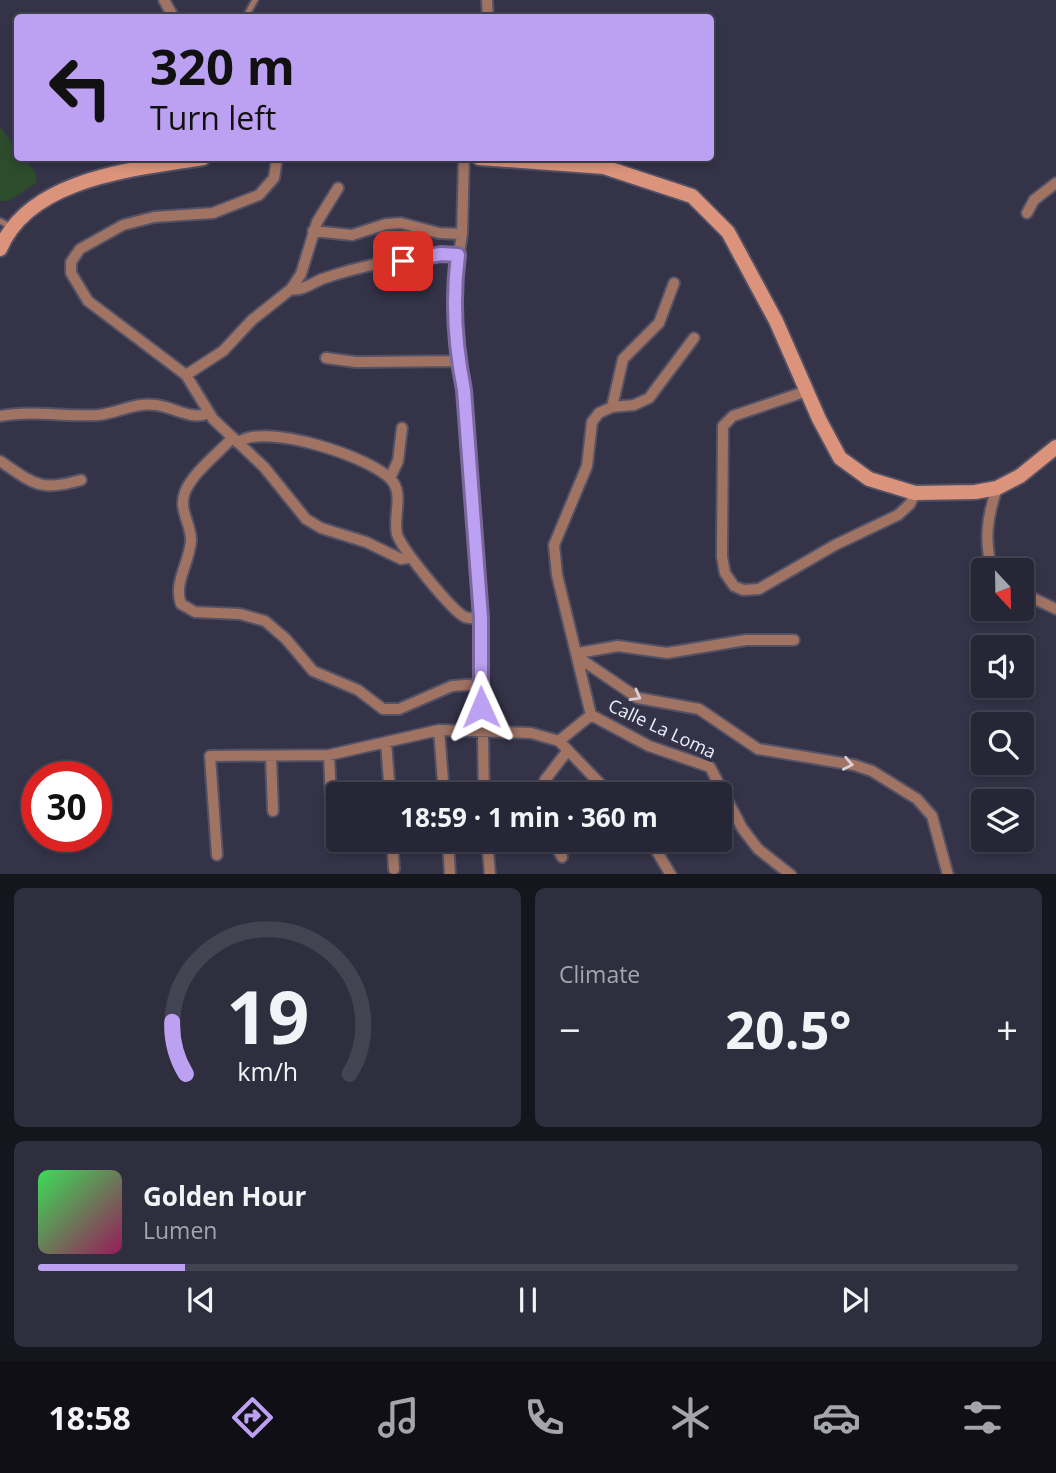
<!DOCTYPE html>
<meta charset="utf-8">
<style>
body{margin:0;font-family:"Open Sans",sans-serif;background:#2f2e3e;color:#f1f3f6;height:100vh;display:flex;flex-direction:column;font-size:26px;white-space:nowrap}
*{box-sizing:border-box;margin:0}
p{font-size:23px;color:#a4a5ad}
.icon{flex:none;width:38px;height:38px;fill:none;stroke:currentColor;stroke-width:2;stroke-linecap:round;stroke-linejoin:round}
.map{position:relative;height:874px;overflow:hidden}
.details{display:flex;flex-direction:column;gap:14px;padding:14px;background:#15151e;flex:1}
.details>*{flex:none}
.banner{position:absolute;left:14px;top:14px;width:700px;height:147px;border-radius:7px;box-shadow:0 4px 10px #0003,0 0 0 2px #434351;background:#bca0f2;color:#111;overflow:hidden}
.needle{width:46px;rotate:158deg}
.fabs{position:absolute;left:971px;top:558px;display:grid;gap:14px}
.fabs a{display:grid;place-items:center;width:63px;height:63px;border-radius:7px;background:#272636;box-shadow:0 4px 10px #0003,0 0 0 2px #434351;font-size:35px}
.speed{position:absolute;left:21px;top:761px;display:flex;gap:14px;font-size:35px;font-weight:700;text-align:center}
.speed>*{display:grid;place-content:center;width:91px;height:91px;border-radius:50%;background:#272636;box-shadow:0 4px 10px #0003,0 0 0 2px #434351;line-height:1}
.speed .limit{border:10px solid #d22;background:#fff;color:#111}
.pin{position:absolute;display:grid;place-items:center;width:60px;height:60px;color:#fff;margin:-30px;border-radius:14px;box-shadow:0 4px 10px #0006}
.me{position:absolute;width:77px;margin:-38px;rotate:359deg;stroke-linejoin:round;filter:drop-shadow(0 0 5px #0008)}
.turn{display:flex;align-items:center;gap:24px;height:147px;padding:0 21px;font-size:32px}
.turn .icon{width:91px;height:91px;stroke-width:2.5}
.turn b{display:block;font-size:49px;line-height:60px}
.big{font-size:52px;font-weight:700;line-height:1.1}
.details .tile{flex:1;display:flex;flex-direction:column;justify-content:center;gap:10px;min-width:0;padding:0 24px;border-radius:10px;background:#2f2e3e}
.details .dial{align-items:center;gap:0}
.dial svg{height:182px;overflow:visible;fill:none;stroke:#434351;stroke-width:7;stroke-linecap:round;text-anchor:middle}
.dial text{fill:#f1f3f6;stroke:none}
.song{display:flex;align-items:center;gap:21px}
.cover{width:84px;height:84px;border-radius:10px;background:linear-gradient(135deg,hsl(130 70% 55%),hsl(330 70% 35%))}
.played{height:7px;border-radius:4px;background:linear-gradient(90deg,#bca0f2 15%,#434351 15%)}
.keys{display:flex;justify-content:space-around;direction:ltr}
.heat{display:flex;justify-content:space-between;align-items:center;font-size:38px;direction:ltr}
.details .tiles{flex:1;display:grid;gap:14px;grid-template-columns:1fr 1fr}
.tile:last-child{grid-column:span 2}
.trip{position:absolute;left:326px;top:782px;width:406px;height:70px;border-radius:7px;background:#272636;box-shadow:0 4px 10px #0003,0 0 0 2px #434351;font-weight:700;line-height:70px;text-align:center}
.tab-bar{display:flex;height:112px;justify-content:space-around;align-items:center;background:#100f16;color:#a4a5ad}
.tab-bar .icon{width:49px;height:49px}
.tab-bar .on{color:#bca0f2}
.tab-bar b{font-size:32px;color:#f1f3f6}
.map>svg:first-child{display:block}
</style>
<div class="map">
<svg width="1056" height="875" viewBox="0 0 1056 875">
<rect width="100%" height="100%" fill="#343348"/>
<path fill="#2d4c2c" d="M0,127L17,149L18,158H24L35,172L37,182L9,201H0Z"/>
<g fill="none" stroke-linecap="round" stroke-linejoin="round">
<g stroke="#525165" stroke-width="9">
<path id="service" d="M245,18L255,0
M0,221L13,228"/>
</g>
<g stroke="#525165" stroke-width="14">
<path id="minor" d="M164,0L174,18
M487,0L488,18
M277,158L274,178L259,195L213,213L154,217L123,225L80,249L71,262V273L88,301L186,375L213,419L264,467L306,519L321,528L366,542L401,559L408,558
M464,158L462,234L453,293L458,361L464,390L481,618L484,794
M1027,213L1034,200L1056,183
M313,231L352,235L386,224L401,223L439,233L462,234
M291,289C301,292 312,283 322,279C359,266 420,253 459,255
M326,358L356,362L458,361
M186,375L223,351L252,320L291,289L301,274L317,222L338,188
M807,391L733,416L723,426L722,557L725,573L734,586L743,590L759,589L835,545L898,515L910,504L915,493
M612,407L634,405L649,398L694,338
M0,416C33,410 65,417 98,415C118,413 135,402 156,405C174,407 191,421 209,413
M232,438C218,454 193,472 185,492C178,510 191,523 191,540C190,562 173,583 181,604L195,612L240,614L265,621L286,639L313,671L358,690L383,709H399L452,686L480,684
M238,443C260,421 375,457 393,482C403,496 393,518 397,534C401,548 452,611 465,617C470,619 475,618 481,618
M0,461C34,484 40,492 81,480
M390,478L398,461L402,428
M992,570C984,541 987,517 997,488
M1022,593L1056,609
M578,653L618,646L667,653L746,640H794
M579,658L638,698L699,709L758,749L854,765L872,771L917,799L932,816L948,875
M591,715L557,575L554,545L587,466L592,422L599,413L612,407L623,359L659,323L674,283
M439,730L444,794
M559,741L591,715L649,746L710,767L742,828L758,849L791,875
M386,742L390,794
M329,755L332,823
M271,756L273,811
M546,794L545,780L568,750
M392,840L394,869
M448,840L450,875
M487,840L490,875
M553,840L562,857
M650,840L671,875
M217,855L210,756L329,755L439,730L531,733L559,741L610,794"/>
</g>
<g stroke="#525165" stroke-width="18">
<path id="secondary" d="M479,158L604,167L692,196L728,232L776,321L819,419L840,458L869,479L915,493L975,492L997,488L1020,476L1056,447
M0,249C30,177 137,169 203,158"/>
</g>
<use href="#service" stroke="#a07363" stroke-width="5"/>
<use href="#minor" stroke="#a07363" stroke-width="10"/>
<use href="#secondary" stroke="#db947b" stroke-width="14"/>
</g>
<defs><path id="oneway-chevron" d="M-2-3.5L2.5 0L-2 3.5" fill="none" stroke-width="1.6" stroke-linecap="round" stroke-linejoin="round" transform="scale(1.75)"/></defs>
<g stroke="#dacfd5">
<use href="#oneway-chevron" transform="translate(636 696) rotate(29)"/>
<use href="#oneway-chevron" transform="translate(848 764) rotate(11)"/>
</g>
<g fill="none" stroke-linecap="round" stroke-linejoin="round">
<g stroke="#7a689d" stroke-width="18">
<path id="route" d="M403,261L441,254L458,255C452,301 455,345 464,390L481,618V707"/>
</g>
<use href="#route" stroke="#bca0f2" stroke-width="12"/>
</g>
<g text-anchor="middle" stroke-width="7" stroke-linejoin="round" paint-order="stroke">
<g font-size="18" fill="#eeeefb" stroke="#343348">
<text transform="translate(662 729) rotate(25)" y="6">Calle La Loma</text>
</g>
</g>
</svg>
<div class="fabs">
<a><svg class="needle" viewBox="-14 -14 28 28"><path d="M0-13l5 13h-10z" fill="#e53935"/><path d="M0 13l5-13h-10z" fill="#a4a5ad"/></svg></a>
<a><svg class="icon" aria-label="sound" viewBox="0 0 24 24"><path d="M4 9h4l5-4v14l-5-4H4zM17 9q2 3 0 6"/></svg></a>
<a><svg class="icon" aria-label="search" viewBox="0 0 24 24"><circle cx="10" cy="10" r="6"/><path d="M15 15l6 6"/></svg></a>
<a><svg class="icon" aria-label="layers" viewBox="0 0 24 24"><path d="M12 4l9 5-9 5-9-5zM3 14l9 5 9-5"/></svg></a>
</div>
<div class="speed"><div class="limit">30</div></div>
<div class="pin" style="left:403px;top:261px;background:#d93025"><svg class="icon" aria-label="arrive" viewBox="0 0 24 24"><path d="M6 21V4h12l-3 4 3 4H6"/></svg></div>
<svg class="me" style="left:481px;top:707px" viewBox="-20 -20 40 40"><path d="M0-17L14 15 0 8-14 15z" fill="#bca0f2" stroke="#fff" stroke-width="4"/></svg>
<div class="trip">18:59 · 1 min · 360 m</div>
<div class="banner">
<div class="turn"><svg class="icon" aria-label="left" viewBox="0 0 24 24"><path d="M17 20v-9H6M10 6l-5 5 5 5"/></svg><div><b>320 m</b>Turn left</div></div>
</div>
</div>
<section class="details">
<div class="tiles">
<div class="tile dial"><svg viewBox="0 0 100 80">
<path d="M14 69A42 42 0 1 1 86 69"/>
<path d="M14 69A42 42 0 0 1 8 46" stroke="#bca0f2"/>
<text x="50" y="56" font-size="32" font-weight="700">19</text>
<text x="50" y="72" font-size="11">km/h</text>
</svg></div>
<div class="tile"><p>Climate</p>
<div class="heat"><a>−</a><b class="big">20.5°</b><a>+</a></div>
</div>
<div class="tile">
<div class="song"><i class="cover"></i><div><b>Golden Hour</b><p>Lumen</p></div></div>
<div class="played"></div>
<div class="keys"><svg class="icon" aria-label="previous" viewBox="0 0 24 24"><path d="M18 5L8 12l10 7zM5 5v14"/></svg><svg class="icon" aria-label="pause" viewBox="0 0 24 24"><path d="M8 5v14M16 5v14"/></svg><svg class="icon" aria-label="next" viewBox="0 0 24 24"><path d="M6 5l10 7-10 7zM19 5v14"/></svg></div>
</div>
</div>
</section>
<nav class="tab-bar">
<b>18:58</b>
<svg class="icon on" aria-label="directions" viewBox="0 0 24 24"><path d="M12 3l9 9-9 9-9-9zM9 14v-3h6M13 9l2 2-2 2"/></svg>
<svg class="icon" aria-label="music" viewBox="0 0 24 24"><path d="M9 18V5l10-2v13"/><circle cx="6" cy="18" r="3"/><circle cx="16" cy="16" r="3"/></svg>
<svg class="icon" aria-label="phone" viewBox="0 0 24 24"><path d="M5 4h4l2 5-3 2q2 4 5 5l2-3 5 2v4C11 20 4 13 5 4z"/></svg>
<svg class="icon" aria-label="climate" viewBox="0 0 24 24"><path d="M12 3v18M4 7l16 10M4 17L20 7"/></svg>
<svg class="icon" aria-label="car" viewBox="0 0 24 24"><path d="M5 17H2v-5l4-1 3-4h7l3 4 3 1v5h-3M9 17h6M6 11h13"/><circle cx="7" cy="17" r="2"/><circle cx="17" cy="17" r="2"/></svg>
<svg class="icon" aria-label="filters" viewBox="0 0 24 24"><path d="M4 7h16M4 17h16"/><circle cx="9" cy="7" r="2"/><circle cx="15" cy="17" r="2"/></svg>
</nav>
